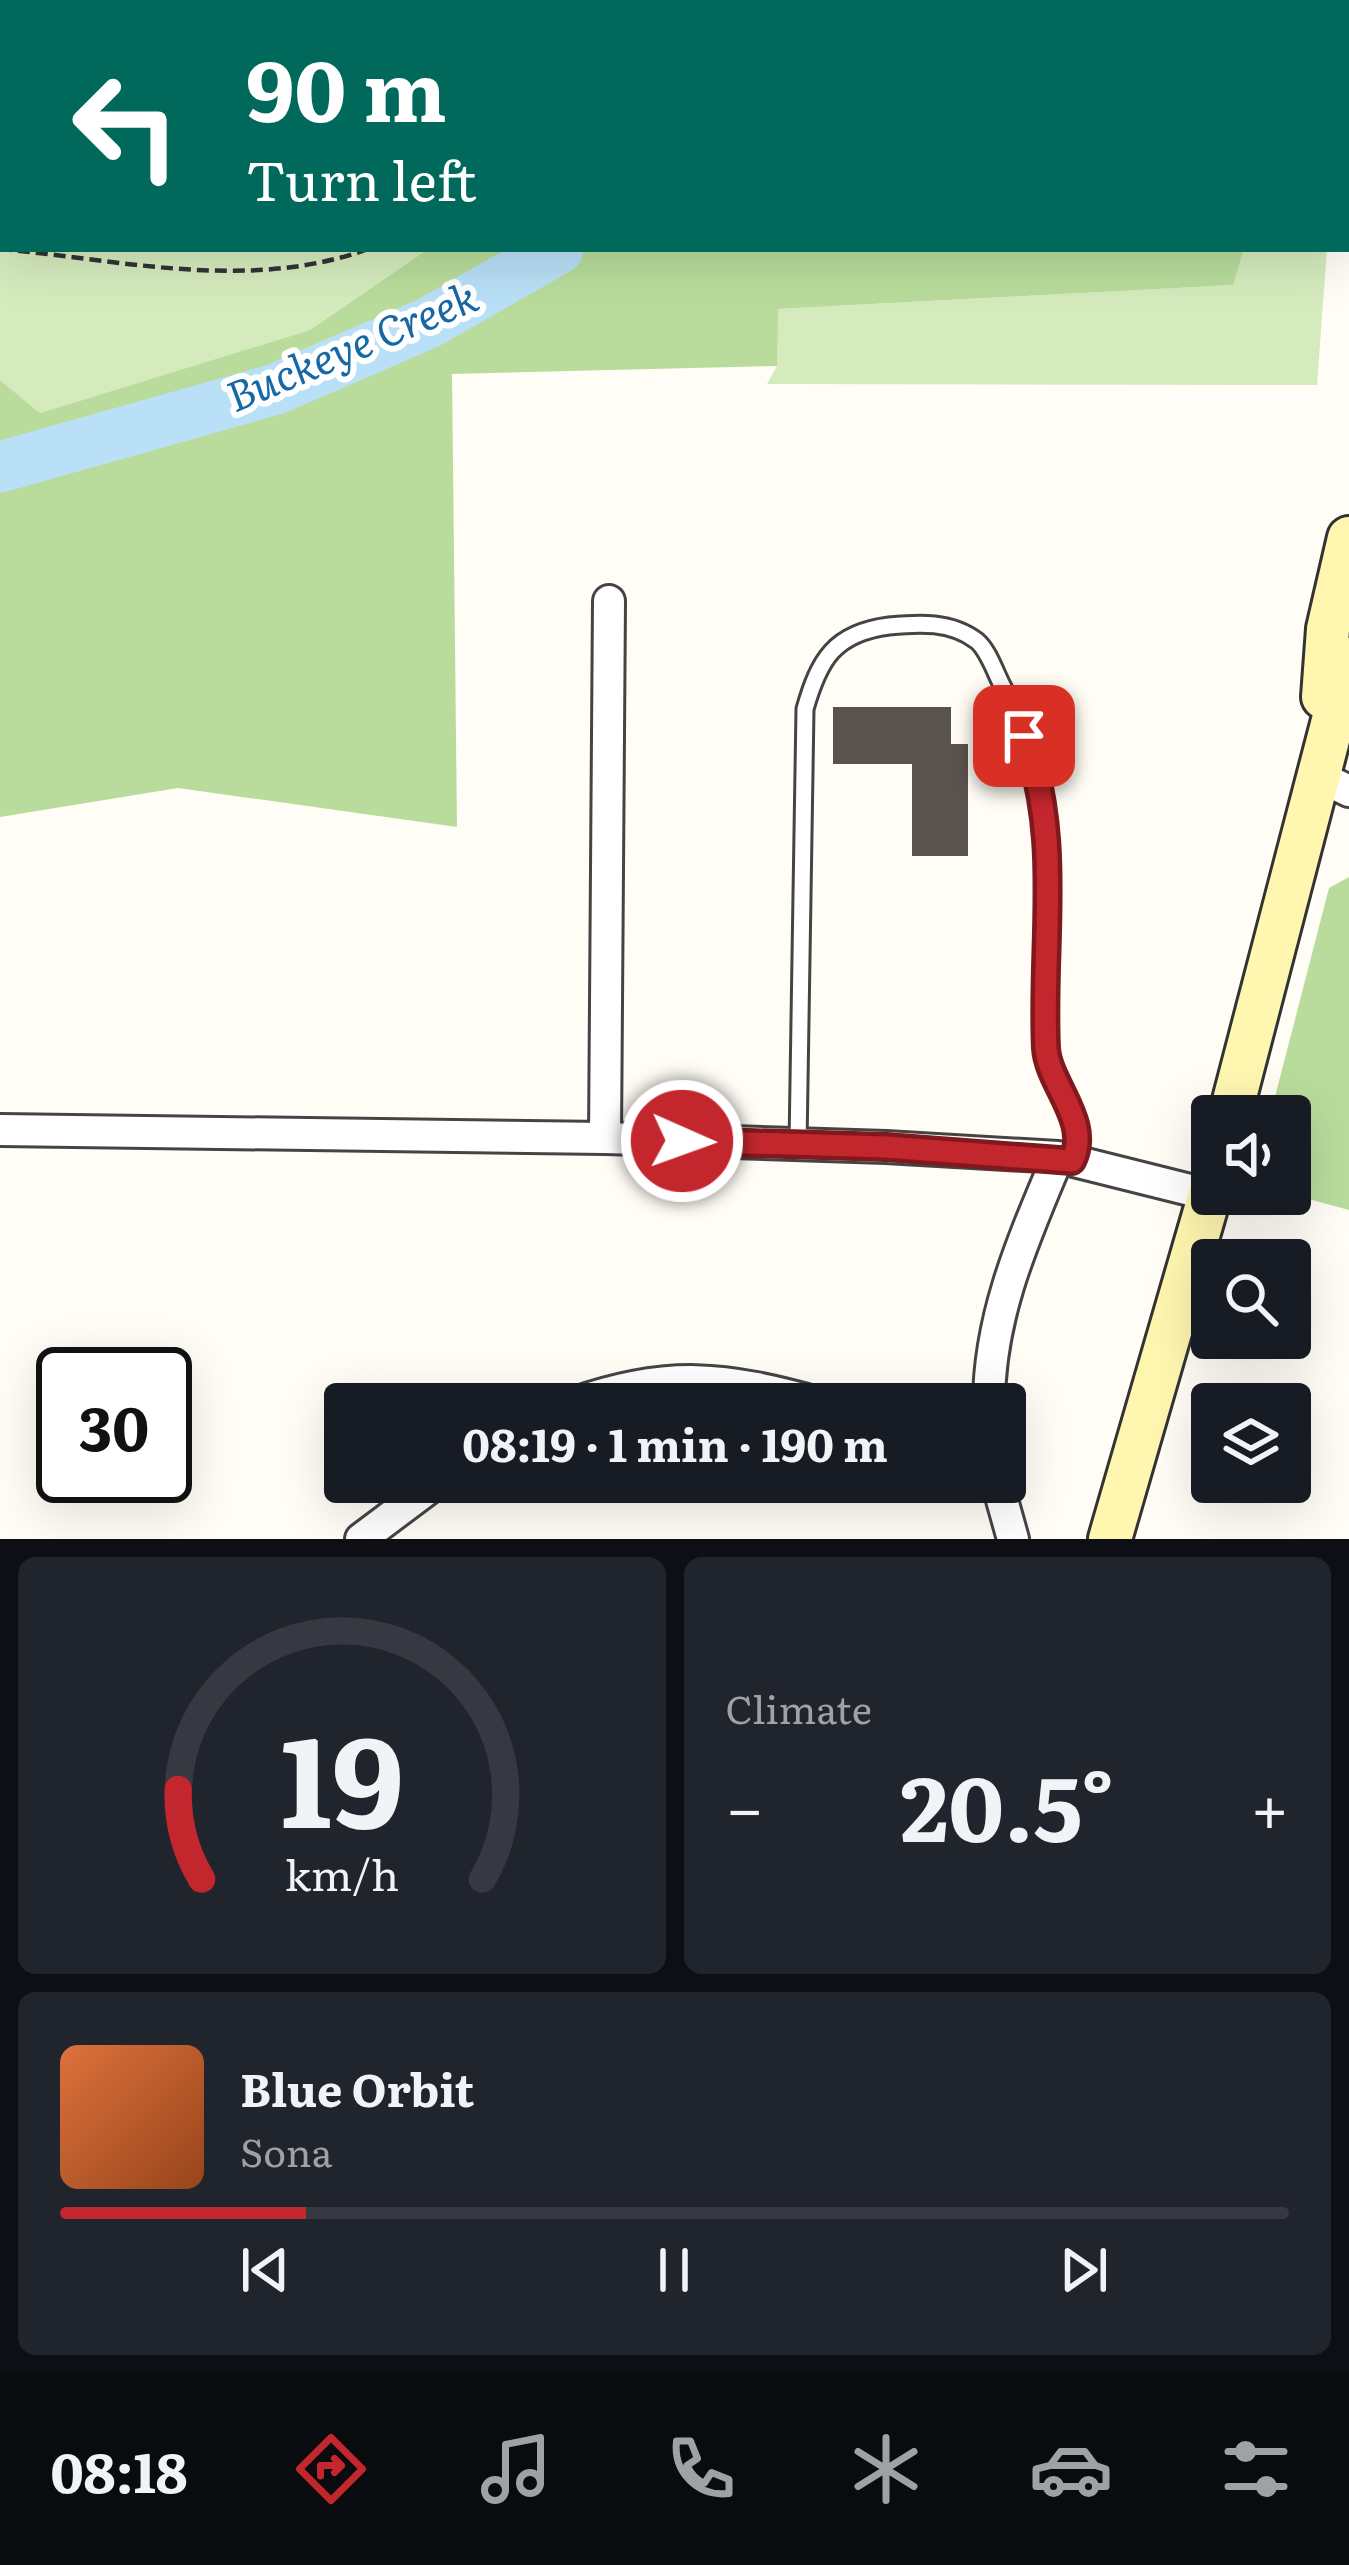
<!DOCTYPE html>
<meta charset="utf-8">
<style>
body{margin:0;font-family:Literata,serif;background:#20242c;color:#f1f3f6;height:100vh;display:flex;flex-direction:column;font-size:45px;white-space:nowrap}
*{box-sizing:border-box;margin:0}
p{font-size:39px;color:#9ea1a6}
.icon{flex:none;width:66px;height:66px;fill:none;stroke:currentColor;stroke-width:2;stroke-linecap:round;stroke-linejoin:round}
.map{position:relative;height:1539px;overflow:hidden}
.drawer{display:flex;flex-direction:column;gap:18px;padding:18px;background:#0d0f14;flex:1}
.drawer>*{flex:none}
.hud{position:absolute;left:0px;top:0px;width:1350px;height:252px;box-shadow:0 12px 48px #0002;background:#00695c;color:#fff;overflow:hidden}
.controls{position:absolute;left:1191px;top:1095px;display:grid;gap:24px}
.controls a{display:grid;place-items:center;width:120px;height:120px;border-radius:12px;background:#171b24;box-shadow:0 12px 48px #0002;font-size:60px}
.speed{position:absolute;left:36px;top:1347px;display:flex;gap:24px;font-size:60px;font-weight:700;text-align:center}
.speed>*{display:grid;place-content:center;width:156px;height:156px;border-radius:50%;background:#171b24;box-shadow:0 12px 48px #0002;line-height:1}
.speed .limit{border:6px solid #111;border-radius:18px;background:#fff;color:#111}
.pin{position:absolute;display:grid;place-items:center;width:102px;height:102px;color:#fff;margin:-51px;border-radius:24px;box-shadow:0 6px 18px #0006}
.me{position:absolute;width:132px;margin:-66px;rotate:92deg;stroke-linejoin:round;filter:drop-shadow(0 0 9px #0008)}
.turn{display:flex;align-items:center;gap:42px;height:252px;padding:0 48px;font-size:54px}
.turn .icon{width:156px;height:156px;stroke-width:2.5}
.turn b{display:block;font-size:84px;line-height:102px}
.big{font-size:90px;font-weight:700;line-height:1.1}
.drawer .tile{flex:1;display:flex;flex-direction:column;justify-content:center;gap:18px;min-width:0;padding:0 42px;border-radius:18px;background:#20242c}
.drawer .dial{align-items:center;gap:0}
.dial svg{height:312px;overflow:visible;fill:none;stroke:#363941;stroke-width:7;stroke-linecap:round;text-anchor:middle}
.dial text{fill:#f1f3f6;stroke:none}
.song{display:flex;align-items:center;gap:36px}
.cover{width:144px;height:144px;border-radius:18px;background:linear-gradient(135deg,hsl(20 70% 55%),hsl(20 70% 35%))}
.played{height:12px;border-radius:6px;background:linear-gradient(90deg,#c4262e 20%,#363941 20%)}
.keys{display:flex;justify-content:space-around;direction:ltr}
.heat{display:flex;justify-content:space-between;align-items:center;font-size:66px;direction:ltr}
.drawer .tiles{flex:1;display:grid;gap:18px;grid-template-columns:1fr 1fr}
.tile:last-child{grid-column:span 2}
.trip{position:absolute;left:324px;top:1383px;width:702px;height:120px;border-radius:12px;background:#171b24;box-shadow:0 12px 48px #0002;font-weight:700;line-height:120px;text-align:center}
.menu{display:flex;height:192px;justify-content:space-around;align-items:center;background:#090b0e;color:#9ea1a6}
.menu .icon{width:84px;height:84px}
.menu .current{color:#c4262e}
.menu b{font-size:54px;color:#f1f3f6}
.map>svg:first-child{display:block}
</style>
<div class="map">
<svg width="1349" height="1539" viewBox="0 0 1349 1539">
<rect width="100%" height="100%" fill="#fffdf5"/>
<path fill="#d5ebbd" d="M0,0H926L957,3H3V41Z
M0,83L3,249H428L310,330L40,413L0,380Z
M1244,249H1327L1317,385L767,384L777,366V309L1232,285Z"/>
<path fill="#b9dc9c" d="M428,249H1244L1233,285L778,309L777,366L452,374L457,827L178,788L0,817V380L40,413L310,330Z
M1349,877V1210L1290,1194V1116H1270L1329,888Z"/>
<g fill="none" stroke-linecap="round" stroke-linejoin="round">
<path stroke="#b9e0f7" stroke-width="51" d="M0,467L276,389L428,323L558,249"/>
</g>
<path fill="#5a524d" d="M833,707H951V744H968V856H912V764H833Z"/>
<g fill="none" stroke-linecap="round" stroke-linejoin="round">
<g stroke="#444" stroke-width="21">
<path id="lane" d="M798,1144L805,709C819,660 834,633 889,626C919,623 951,621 977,641C989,651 996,675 1004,689C1068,813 1036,919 1046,1049C1048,1084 1092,1122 1072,1161"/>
</g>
<g stroke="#444" stroke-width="36">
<path id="street" d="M1318,776L1349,791
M0,1130L605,1138L886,1147L1058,1157L1210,1195
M605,1138L609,601
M572,1404C668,1370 725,1377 821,1404
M989,1404C989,1315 1024,1238 1058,1157
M997,1482L1013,1539
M361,1539L437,1482"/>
</g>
<g stroke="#333" stroke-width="48">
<path id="secondary" d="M1323,697L1328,629L1349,538
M1230,1116L1349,659
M1110,1539L1212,1187"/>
</g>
<g stroke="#222" stroke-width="54">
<path id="primary" d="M1151,0L1174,3
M1347,25L1349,26
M0,58L3,59
M1347,61H1349
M1347,112H1349"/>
</g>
<path stroke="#333" stroke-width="4.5" stroke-dasharray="12 6" stroke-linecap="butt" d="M1347,168H1349
M0,249C122,260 249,292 368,249"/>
<use href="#lane" stroke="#fff" stroke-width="15"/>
<use href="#street" stroke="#fff" stroke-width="30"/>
<use href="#secondary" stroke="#fff6b0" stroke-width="42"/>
<use href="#primary" stroke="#f9d66b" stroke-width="48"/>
</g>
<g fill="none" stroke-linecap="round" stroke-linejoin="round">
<g stroke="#7f191e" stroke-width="30">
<path id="route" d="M682,1141L886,1147L1072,1161C1092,1122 1048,1084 1046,1048C1041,944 1063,835 1024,736"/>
</g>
<use href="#route" stroke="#c4262e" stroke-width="21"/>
</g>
<g text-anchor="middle" stroke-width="12" stroke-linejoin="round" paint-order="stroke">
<g font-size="42" font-style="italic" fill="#1768a6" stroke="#fff">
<text transform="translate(352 347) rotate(-23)" y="15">Buckeye Creek</text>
</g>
</g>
</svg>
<div class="controls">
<a><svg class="icon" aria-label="sound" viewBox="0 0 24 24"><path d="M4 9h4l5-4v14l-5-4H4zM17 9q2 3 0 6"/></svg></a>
<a><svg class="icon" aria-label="search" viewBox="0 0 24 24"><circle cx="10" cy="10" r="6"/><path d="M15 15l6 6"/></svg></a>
<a><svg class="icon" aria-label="layers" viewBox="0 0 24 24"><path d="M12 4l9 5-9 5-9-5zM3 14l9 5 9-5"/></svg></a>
</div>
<div class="speed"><div class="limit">30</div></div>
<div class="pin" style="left:1024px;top:736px;background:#d93025"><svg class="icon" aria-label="arrive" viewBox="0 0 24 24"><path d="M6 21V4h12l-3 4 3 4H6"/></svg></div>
<svg class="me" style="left:682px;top:1141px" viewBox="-20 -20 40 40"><circle r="17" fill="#c4262e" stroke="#fff" stroke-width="3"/><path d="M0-11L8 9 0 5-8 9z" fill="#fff"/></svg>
<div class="trip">08:19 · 1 min · 190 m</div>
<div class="hud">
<div class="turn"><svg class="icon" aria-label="left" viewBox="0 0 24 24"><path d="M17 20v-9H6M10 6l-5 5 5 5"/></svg><div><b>90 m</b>Turn left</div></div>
</div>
</div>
<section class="drawer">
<div class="tiles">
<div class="tile dial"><svg viewBox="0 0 100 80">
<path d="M14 69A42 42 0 1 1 86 69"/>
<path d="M14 69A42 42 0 0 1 8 46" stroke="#c4262e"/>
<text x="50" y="56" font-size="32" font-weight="700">19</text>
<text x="50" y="72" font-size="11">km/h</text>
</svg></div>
<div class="tile"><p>Climate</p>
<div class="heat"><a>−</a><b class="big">20.5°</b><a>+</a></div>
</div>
<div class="tile">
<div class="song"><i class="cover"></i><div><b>Blue Orbit</b><p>Sona</p></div></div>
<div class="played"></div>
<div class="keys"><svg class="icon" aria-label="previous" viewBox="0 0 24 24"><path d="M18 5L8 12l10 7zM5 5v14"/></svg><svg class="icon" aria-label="pause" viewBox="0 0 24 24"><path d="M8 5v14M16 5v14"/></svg><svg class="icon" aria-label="next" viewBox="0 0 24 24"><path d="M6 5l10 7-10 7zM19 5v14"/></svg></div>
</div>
</div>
</section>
<nav class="menu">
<b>08:18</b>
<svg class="icon current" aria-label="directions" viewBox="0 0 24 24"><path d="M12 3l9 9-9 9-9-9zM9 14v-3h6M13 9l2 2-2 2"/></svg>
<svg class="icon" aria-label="music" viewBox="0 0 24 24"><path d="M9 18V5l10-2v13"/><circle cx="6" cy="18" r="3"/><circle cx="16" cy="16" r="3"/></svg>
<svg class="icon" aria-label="phone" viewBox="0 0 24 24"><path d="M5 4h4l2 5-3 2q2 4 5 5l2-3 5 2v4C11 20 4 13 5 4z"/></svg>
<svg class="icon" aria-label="climate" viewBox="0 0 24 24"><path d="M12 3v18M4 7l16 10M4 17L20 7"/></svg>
<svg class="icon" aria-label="car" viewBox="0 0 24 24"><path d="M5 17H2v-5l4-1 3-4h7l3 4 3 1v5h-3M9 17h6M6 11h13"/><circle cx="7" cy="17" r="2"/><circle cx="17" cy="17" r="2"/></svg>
<svg class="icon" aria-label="filters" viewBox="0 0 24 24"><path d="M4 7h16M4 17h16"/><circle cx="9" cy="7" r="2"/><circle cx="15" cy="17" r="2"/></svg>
</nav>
